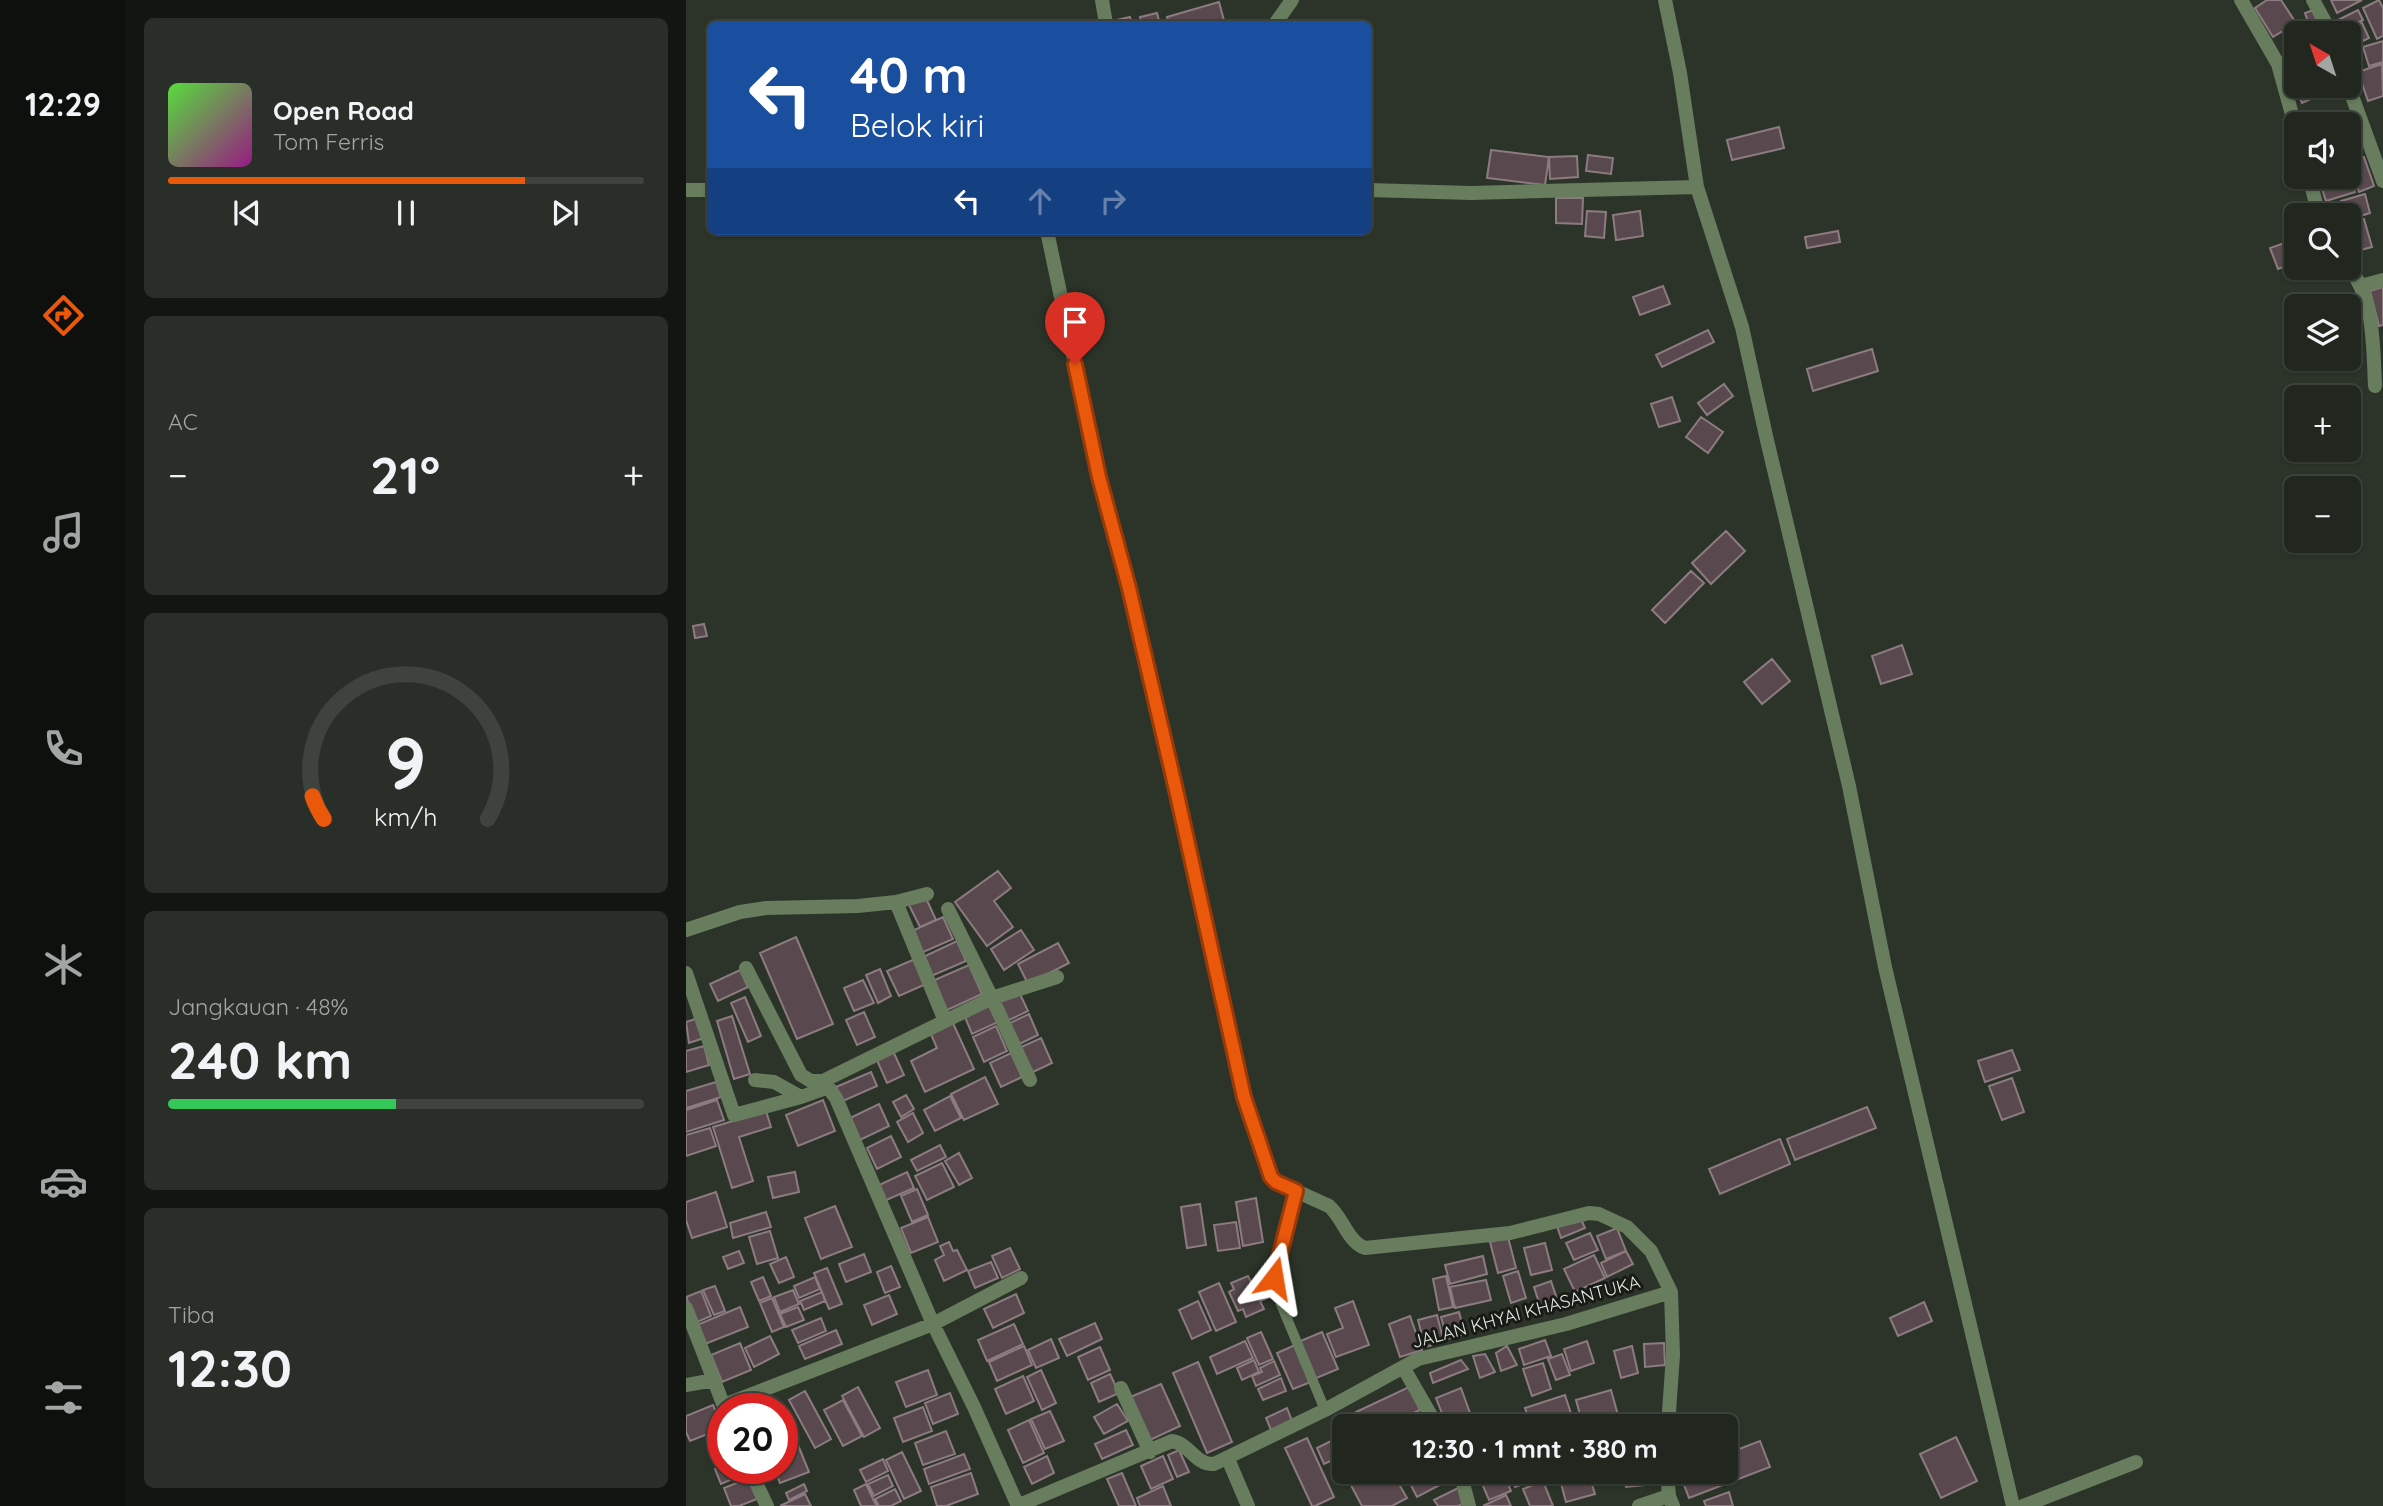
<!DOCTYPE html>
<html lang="id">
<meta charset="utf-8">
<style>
body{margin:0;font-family:Quicksand,sans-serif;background:#292f28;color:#f1f3f6;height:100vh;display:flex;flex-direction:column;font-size:26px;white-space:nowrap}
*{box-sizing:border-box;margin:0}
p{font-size:23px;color:#a2a5a4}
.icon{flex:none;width:38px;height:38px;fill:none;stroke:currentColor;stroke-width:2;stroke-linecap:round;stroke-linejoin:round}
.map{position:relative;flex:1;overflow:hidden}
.panel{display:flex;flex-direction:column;gap:18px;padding:18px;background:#121511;width:560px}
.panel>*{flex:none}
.hud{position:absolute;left:21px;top:21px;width:665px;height:214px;border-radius:10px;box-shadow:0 2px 5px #0004,0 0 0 2px #3e443d;background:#1a4fa0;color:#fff;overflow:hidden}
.needle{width:46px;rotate:321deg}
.controls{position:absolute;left:1598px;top:21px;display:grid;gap:14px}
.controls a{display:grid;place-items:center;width:77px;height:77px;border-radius:10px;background:#21271f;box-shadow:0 2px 5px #0004,0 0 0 2px #3e443d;font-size:35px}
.speed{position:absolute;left:21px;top:1393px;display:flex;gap:14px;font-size:35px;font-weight:700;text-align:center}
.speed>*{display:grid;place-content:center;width:91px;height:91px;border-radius:50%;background:#21271f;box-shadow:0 2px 5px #0004,0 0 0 2px #3e443d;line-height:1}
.speed .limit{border:10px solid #d22;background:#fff;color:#111}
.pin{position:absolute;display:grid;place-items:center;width:60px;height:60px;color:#fff;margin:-72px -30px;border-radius:50% 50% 50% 0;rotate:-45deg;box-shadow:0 0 7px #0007}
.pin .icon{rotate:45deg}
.me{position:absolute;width:77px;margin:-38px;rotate:14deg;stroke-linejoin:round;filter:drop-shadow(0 0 5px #0008)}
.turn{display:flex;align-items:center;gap:24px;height:147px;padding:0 28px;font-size:32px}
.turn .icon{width:91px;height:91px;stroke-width:2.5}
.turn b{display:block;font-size:49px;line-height:60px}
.lanes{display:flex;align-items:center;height:66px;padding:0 28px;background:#0003;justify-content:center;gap:35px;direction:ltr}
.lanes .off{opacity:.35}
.big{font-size:52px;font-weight:700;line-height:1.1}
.panel .card{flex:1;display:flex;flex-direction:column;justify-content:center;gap:10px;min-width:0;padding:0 24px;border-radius:10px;background:#292f28}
.panel .dial{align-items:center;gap:0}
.dial svg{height:182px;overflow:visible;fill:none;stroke:#3e443d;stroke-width:7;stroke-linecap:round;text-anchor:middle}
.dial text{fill:#f1f3f6;stroke:none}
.song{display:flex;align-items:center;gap:21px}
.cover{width:84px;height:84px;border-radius:10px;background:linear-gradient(135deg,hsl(110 70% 55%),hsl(310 70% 35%))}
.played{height:7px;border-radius:4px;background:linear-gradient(90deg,#ea580c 75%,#3e443d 75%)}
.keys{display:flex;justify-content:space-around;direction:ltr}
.heat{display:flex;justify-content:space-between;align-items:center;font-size:38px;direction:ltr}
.charge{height:10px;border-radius:5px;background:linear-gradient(90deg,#34c759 48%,#3e443d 0)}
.trip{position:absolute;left:646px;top:1414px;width:406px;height:70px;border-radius:10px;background:#21271f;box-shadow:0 2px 5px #0004,0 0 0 2px #3e443d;font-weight:700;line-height:70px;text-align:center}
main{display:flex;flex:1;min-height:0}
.dock{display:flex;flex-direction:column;width:126px;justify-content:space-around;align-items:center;background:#0d100c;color:#a2a5a4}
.dock .icon{width:49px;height:49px}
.dock .current{color:#ea580c}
.dock b{font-size:32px;color:#f1f3f6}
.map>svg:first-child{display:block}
</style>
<main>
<nav class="dock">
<b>12:29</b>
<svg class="icon current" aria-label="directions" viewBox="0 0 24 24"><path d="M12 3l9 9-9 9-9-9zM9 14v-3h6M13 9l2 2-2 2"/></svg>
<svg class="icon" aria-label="music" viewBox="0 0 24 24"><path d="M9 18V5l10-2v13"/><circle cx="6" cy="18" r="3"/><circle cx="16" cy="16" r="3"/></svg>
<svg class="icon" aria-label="phone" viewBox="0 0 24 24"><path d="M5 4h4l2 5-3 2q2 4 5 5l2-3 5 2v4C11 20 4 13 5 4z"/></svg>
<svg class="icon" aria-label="climate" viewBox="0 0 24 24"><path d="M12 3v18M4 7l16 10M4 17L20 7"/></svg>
<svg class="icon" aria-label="car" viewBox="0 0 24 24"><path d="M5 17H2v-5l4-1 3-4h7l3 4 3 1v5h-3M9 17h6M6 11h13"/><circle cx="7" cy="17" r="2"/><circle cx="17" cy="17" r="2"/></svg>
<svg class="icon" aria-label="filters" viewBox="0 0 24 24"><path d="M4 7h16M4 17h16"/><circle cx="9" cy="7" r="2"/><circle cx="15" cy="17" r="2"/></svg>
</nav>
<section class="panel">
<div class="card">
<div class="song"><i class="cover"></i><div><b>Open Road</b><p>Tom Ferris</p></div></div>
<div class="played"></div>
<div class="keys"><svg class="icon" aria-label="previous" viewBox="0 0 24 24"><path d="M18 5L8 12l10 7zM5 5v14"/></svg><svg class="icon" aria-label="pause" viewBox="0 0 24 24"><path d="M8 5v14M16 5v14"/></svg><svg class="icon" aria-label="next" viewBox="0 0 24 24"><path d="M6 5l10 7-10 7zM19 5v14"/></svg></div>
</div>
<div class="card"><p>AC</p>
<div class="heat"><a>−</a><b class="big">21°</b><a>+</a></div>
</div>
<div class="card dial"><svg viewBox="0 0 100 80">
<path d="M14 69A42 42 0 1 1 86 69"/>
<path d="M14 69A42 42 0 0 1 9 59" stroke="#ea580c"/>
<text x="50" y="56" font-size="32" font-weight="700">9</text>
<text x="50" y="72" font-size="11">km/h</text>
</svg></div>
<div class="card"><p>Jangkauan · 48%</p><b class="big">240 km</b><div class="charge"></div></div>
<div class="card"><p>Tiba</p><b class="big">12:30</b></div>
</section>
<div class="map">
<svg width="1697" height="1506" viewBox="0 0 1697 1506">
<rect width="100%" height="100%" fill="#2c3429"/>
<path fill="#59494e" stroke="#8c7b81" stroke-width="2" d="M1581,0H1595L1610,23L1587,37L1569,8Z
M1645,0H1676L1651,13Z
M1693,0L1697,8V36L1691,39L1677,8Z
M533,2L539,24H483L481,17Z
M1627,10L1635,33H1626L1619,13Z
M1672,10L1677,20L1657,30L1652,20Z
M471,13L474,24H455L454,17Z
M444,17L446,24H427L426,21Z
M1676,23L1683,38L1666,46L1662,33L1659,32Z
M1697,41V62L1683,66L1677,47Z
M1610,54V75L1607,76L1599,59Z
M1696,64L1697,96L1682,101L1672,72Z
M1610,81V86H1652V87L1616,103L1607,82Z
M1093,127L1098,148L1046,160L1041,140Z
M805,150L863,157L859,185L801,178Z
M902,155L927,158L925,174L900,171Z
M891,156L892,177L864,179L863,157Z
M1678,157L1688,186L1673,192L1662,163Z
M1662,171L1664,178L1636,186L1633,177H1662Z
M1665,180L1669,192L1640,201L1636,189Z
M1679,194L1684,213L1662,220V215H1659L1655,201Z
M870,198H897L896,224L870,223Z
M901,211L920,212L918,238L899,236Z
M954,211L957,236L930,240L927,215Z
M1678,219L1686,247L1667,252L1662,235V224Z
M1152,231L1154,242L1121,248L1119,237Z
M1604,241L1610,262L1592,269L1584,248Z
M977,286L984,304L954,315L947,297Z
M1697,287V325L1693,326L1684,291Z
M1022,330L1028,342L976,367L970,355Z
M1186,349L1192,371L1127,391L1121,369Z
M1038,384L1047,396L1021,415L1012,403Z
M986,397L994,421L973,427L965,404Z
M1015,417L1037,432L1022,453L1000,437Z
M1040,531L1059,551L1025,584L1006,563Z
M1005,571L1018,583L979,623L966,610Z
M18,624L21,636L9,638L7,626Z
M1216,645L1226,674L1195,684L1186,656Z
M1086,659L1104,681L1076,704L1058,682Z
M312,871L325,888L308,901L327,927L301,946L269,902Z
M239,896L250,920L234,927L222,903Z
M257,917L267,939L235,953L226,931Z
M335,930L348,950L318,970L305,949Z
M110,937L147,1024L111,1039L74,953Z
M271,941L280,961L243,977L235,958Z
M372,943L383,963L342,984L332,964Z
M229,959L240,984L213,996L201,971Z
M283,965L296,994L257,1012L244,982Z
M194,969L205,996L192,1003L180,975Z
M54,970L62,987L32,1001L24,984Z
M177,980L188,1003L168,1011L158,988Z
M333,992L342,1011L319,1022L310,1003Z
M59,997L75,1036L62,1042L45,1003Z
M304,1005L312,1022L286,1034L279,1017Z
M178,1012L189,1037L171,1045L160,1020Z
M343,1014L352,1035L329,1046L320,1025Z
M46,1016L64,1074L48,1079L31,1021Z
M12,1018L18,1038L3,1043L0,1022Z
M266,1021L288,1069L239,1092L225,1061L251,1048L244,1032Z
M310,1026L321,1051L298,1062L287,1037Z
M355,1038L366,1063L343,1074L331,1049Z
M18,1046L23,1065L0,1072V1051Z
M1326,1050L1334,1070L1299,1082L1292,1061Z
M207,1051L218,1075L201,1083L190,1058Z
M325,1053L336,1077L315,1087L304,1063Z
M185,1072L191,1086L157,1101L150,1087Z
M299,1077L312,1104L278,1120L265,1094Z
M1326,1078L1338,1112L1316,1120L1303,1086Z
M30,1082L35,1097L0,1108V1091Z
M220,1095L228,1109L215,1117L207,1102Z
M264,1096L275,1118L249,1131L238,1110Z
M31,1100L38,1120L0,1132V1110Z
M137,1100L149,1131L112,1146L100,1115Z
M193,1104L203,1126L174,1140L164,1118Z
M1181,1107L1190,1128L1109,1160L1101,1139Z
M80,1111L85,1127L53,1137L67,1181L46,1188L27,1127Z
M227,1113L237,1133L222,1142L211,1122Z
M24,1128L30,1146L0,1156V1135Z
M205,1136L215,1157L191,1169L181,1148Z
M1094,1139L1104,1164L1034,1194L1023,1169Z
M254,1145L260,1157L231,1171L225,1160Z
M273,1153L286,1178L273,1185L259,1161Z
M256,1163L268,1187L241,1200L229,1176Z
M109,1172L113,1192L87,1198L82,1177Z
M221,1172L228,1188L198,1201L191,1186Z
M231,1189L242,1215L226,1222L215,1196Z
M30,1192L41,1227L6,1238L0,1220V1202Z
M570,1198L577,1242L557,1246L550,1202Z
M514,1204L520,1245L501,1248L495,1207Z
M149,1206L166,1247L135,1259L119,1218Z
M80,1212L85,1227L47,1238L44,1223Z
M242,1217L252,1242L225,1253L215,1228Z
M894,1217L899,1228L875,1238L871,1226Z
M550,1222L554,1248L532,1251L528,1225Z
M931,1228L940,1251L920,1259L911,1236Z
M84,1231L92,1258L71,1264L63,1237Z
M904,1233L912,1250L888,1260L880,1243Z
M822,1237L830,1268L812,1273L804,1242Z
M263,1242L267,1251L271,1250L281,1270L258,1281L249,1260L258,1255L254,1246Z
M859,1243L866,1270L845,1275L838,1248Z
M324,1248L334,1269L316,1278L306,1256Z
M53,1251L58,1263L42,1269L37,1257Z
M940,1251L947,1264L921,1277L915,1263Z
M178,1254L185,1272L160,1282L153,1264Z
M908,1255L919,1278L889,1292L878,1269Z
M797,1256L801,1274L764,1284L759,1265Z
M100,1257L108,1277L93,1283L84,1264Z
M305,1262L312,1278L289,1288L282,1271Z
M205,1266L214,1287L199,1293L191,1272Z
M141,1268L156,1304L143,1309L128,1273Z
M832,1271L840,1298L825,1303L817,1276Z
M562,1276L565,1282L577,1276L586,1296L574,1301L578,1309L560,1317L557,1309L552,1311L543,1292L548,1289L545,1283Z
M760,1276L767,1307L753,1310L747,1279Z
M77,1277L85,1296L73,1301L65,1282Z
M129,1277L134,1289L113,1298L108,1286Z
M800,1280L805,1300L769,1308L764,1287Z
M865,1281L872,1302L855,1309L848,1287Z
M533,1283L550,1322L530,1331L513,1292Z
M29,1286L39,1311L28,1315L17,1290Z
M107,1290L113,1304L94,1312L88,1297Z
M15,1291L25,1316L11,1322L0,1297Z
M136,1292L139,1301L118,1310L114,1301Z
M330,1294L338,1313L307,1328L298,1309Z
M203,1295L211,1314L186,1325L178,1305Z
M86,1298L98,1327L86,1332L74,1303Z
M512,1301L525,1330L506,1339L493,1310Z
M667,1301L683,1345L650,1357L641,1334L657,1328L649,1308Z
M1238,1302L1246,1321L1212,1336L1204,1318Z
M54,1307L62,1327L19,1344L11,1325Z
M112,1307L118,1320L100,1327L94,1314Z
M773,1312L779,1334L761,1339L755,1317Z
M751,1315L758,1342L739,1347L732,1320Z
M724,1316L736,1350L714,1357L703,1324Z
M135,1318L140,1331L112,1343L106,1330Z
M409,1323L416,1339L381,1356L373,1339Z
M328,1324L337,1344L301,1361L292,1340Z
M150,1330L156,1344L119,1359L113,1346Z
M575,1332L587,1359L573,1365L561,1338Z
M636,1332L652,1369L628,1379L612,1342Z
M84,1336L93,1354L68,1367L59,1348Z
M365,1339L373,1358L350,1368L342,1350Z
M859,1340L865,1356L838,1365L833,1349Z
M559,1341L567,1358L531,1374L524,1357Z
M901,1341L908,1363L885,1371L878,1349Z
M54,1343L65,1370L36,1382L25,1355Z
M978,1343L979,1365L959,1367L958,1344Z
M609,1345L625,1382L607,1389L591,1353Z
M338,1346L346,1365L311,1381L303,1362Z
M821,1346L831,1365L815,1371L810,1353Z
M946,1346L952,1373L935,1378L928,1351Z
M414,1347L424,1370L402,1380L392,1357Z
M799,1354L809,1372L794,1378L787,1356Z
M876,1354L884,1375L870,1380L862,1359Z
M568,1360L573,1372L556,1380L551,1368Z
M775,1360L782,1369L747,1383L744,1373Z
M588,1361L594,1375L570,1386L566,1376L576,1372L574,1368Z
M512,1362L546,1442L521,1453L487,1373Z
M857,1363L865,1389L846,1396L837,1369Z
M242,1370L251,1395L220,1407L210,1382Z
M355,1370L370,1403L356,1410L341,1377Z
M424,1374L433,1393L413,1402L405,1383Z
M337,1376L348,1401L320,1414L309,1389Z
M595,1378L600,1391L577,1400L572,1389Z
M475,1384L494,1426L462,1441L442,1398Z
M172,1387L194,1428L178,1437L156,1396Z
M723,1387L734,1410L700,1426H677L670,1412Z
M775,1388L788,1424L761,1426L750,1398Z
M925,1390L935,1426H897L890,1400Z
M119,1391L145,1439L129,1448L103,1400Z
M264,1393L272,1414L247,1424L239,1403Z
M879,1395L889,1426H845L839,1408Z
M157,1400L176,1436L157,1446L138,1410Z
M431,1404L442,1421L418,1434L408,1417Z
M27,1405L37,1428L4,1441L0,1432V1416Z
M237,1407L246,1431L217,1442L208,1418Z
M601,1408L606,1421L585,1430L580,1418Z
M364,1411L378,1441L359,1449L345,1419Z
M99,1415L108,1436L96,1441V1416Z
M733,1415L739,1426H710Z
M343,1420L358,1453L337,1463L322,1430Z
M440,1430L447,1445L416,1459L409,1444Z
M260,1431L269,1454L237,1465L229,1443Z
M1270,1437L1291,1481L1255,1498L1234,1454Z
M621,1438L648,1497L629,1506H626L599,1448Z
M651,1438L658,1455L638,1464L631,1448Z
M110,1440L123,1472L94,1483L88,1468H96V1445Z
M1074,1441L1084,1467L1003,1498L993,1472H1040V1454Z
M493,1450L503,1472L491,1477L482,1455Z
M216,1452L235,1491L218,1499L200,1460Z
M278,1454L284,1469L243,1484L238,1469Z
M361,1456L368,1473L346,1484L338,1467Z
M477,1456L487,1479L465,1489L455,1466Z
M197,1459L202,1471L180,1482L174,1470Z
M37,1466V1468H54L56,1475L35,1484L29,1469Z
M663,1472H706L721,1498L706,1506H676L659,1474Z
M718,1472H767L769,1477L731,1497Z
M791,1472H817L825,1491L803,1500Z
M824,1472H839L843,1482L829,1487Z
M872,1472H902L909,1494L880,1502Z
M938,1472H967L969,1484L940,1487Z
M285,1473L292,1494L260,1506H251L245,1487Z
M436,1473L450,1506H433L421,1479Z
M202,1475L207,1486L188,1496L182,1484Z
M63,1478L71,1499L53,1506H45L38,1488Z
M857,1481L867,1506H844L837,1489Z
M118,1484L121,1491L103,1500L100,1493Z
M180,1484L188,1501L191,1506H175L168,1490Z
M477,1486L485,1506H454L451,1498Z
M774,1487L781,1502L772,1506H752L748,1500Z
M209,1489L215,1501L205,1506H193L189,1499Z
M1043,1492L1047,1506H1020L1018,1501Z
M119,1494L125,1506H94Z
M820,1495L825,1506H797Z"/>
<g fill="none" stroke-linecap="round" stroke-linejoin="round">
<path stroke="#677d5e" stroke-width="10" d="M610,1191L587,1285L639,1410"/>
<path stroke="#677d5e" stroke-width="14" d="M416,0L420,24
M979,0L994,73L1011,187L1056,327L1080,436L1163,786L1199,967L1327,1506
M1555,0L1592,64L1610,129
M1627,0L1645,33
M589,24L606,0
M1662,85L1697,181
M1623,177L1633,215
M0,190H24
M682,190L785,193L1011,187
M361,231L413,477L443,588L558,1096L585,1177L590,1182L643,1206C657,1218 662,1242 679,1248L824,1233L903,1213L913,1214L941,1227L965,1251L985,1292L987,1355L982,1426
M1662,266C1689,299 1687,347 1689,386
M1675,286L1697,280
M210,902L259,1021
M0,930L54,912L80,908L172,906L210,902L241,894
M60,968L115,1075L125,1081H137L150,1098L247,1324L288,1407L332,1506
M0,973L48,1115L115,1097
M69,1080L88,1082L115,1097L143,1087
M344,1080L306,998L371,977
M137,1081L306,998L262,909
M0,1308L39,1409
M717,1367L751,1426
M0,1385L28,1380
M435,1388L464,1452
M38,1405L247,1324L335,1278
M542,1459L562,1506
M63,1468L81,1506
M774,1472L783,1506
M981,1472L983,1496L987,1506
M331,1506L486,1441C503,1443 509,1465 528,1464L639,1410L732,1359L880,1324L985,1292
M953,1506L983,1496
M1337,1506L1450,1462"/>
</g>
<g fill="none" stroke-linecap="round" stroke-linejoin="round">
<g stroke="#983908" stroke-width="18">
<path id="route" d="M389,364L413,477L443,588L490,790L558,1097L585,1177L590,1182L610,1191L588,1278"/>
</g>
<use href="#route" stroke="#ea580c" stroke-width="12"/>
</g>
<g text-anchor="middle" stroke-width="6" stroke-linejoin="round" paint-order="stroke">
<g font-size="18" fill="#e2e8e0" stroke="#171a15">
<text transform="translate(840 1312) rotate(-15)" y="6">JALAN KHYAI KHASANTUKA</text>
</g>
</g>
</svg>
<div class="controls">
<a><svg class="needle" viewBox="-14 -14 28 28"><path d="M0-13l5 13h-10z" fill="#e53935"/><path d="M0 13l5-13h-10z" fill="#a2a5a4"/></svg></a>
<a><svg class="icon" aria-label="sound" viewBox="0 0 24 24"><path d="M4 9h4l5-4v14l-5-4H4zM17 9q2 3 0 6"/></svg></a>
<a><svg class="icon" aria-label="search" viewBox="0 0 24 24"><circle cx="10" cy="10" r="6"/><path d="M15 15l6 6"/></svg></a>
<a><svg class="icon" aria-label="layers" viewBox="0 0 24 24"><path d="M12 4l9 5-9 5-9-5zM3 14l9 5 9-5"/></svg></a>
<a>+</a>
<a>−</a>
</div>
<div class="speed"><div class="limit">20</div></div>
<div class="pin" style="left:389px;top:364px;background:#d93025"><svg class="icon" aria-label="arrive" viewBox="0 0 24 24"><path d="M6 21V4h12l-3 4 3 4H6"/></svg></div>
<svg class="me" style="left:588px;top:1278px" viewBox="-20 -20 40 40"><path d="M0-17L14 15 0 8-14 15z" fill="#ea580c" stroke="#fff" stroke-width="4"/></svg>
<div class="trip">12:30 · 1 mnt · 380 m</div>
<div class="hud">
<div class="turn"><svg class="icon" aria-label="left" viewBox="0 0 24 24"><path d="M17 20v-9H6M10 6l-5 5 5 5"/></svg><div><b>40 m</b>Belok kiri</div></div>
<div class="lanes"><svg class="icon" aria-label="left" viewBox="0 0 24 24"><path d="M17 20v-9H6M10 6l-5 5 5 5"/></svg><svg class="icon off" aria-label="ahead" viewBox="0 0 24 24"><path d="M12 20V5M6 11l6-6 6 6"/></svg><svg class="icon off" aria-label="right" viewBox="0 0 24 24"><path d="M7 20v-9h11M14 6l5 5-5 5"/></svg></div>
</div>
</div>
</main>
